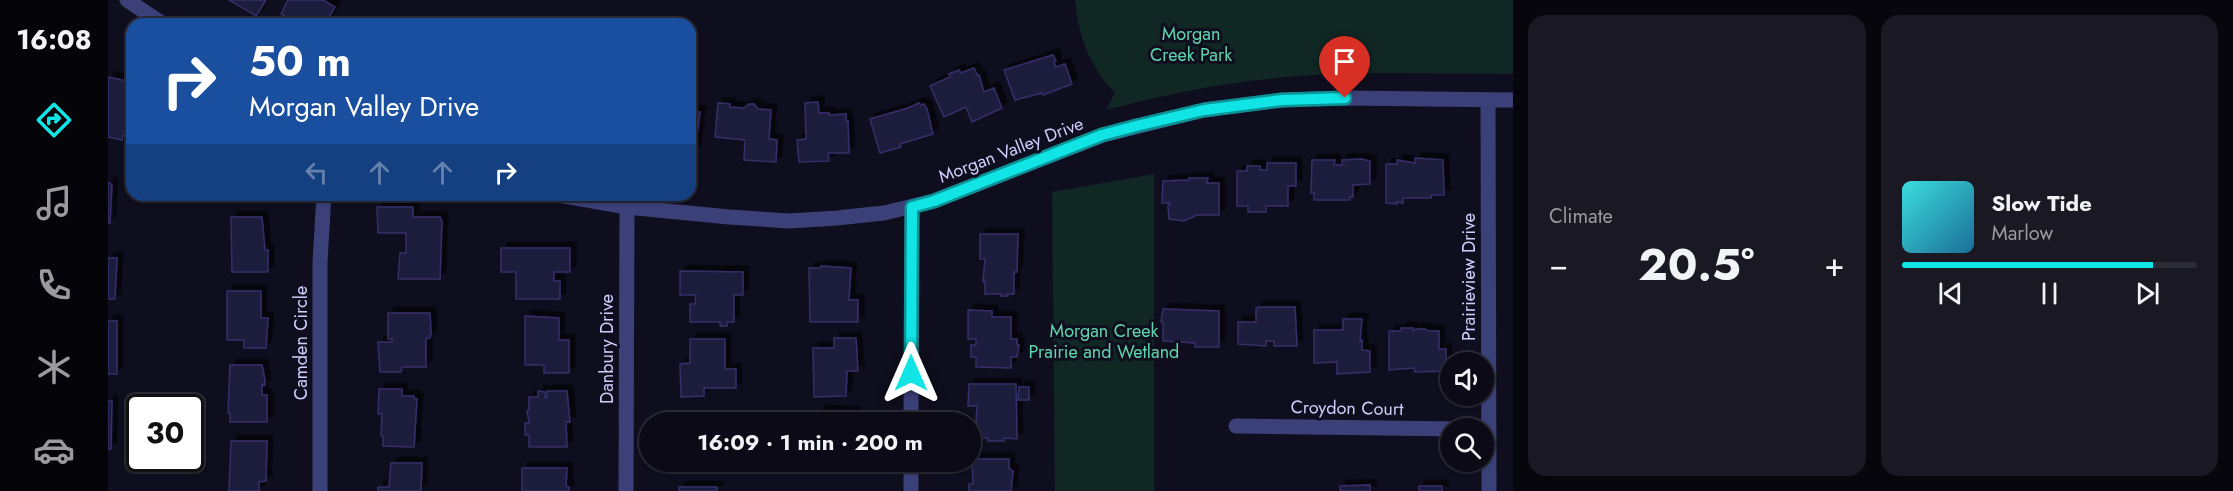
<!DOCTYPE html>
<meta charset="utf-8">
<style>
body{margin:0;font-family:Jost,sans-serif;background:#191823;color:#f1f3f6;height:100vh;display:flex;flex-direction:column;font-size:22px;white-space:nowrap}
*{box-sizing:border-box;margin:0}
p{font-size:20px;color:#9a9aa1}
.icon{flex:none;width:33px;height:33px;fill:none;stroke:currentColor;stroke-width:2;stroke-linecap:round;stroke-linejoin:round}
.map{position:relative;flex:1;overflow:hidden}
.details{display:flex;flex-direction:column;gap:15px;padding:15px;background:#06060c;width:720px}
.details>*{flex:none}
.guide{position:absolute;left:18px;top:18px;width:570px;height:183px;border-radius:18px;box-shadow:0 2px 4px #0004,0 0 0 2px #2b2b35;background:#1a4fa0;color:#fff;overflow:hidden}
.tools{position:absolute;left:1332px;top:352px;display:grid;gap:12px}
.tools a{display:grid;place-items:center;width:54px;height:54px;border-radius:50%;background:#0b0a16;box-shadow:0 2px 4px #0004,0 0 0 2px #2b2b35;font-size:30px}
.speed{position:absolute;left:18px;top:394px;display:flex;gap:12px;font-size:30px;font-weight:700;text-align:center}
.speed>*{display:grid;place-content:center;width:78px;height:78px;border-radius:50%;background:#0b0a16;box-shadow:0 2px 4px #0004,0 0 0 2px #2b2b35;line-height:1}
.speed .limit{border:3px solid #111;border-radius:9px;background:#fff;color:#111}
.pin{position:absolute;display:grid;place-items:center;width:51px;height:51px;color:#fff;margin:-62px -26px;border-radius:50% 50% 50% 0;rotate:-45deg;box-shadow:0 0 6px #0007}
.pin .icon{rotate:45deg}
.me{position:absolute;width:66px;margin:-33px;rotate:0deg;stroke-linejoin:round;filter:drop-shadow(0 0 4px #0008)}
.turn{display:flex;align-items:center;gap:21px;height:126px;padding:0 24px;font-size:27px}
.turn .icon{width:78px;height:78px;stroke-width:2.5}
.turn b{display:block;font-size:42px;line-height:51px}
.lanes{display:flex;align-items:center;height:57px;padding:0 24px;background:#0003;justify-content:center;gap:30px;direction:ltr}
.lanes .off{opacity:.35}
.big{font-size:45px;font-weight:700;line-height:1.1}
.details .widget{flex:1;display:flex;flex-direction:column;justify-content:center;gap:9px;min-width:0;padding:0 21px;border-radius:18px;background:#191823}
.song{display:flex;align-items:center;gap:18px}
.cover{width:72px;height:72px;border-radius:9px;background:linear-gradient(135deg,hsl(180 70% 55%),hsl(200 70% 35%))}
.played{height:6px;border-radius:3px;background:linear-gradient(90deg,#11e4e5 85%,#2b2b35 85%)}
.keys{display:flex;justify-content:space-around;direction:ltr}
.heat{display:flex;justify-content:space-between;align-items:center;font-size:33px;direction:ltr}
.details .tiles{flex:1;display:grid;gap:15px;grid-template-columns:repeat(2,1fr)}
.trip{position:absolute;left:531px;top:412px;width:342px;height:60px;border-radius:30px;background:#0b0a16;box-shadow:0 2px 4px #0004,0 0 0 2px #2b2b35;font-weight:700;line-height:60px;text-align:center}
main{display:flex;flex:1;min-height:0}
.tabs{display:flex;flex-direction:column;width:108px;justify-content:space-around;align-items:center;background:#040409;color:#9a9aa1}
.tabs .icon{width:42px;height:42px}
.tabs .active{color:#11e4e5}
.tabs b{font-size:27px;color:#f1f3f6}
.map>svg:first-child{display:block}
</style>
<main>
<nav class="tabs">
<b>16:08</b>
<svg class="icon active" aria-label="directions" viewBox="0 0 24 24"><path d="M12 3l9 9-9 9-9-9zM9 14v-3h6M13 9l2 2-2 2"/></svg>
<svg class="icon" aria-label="music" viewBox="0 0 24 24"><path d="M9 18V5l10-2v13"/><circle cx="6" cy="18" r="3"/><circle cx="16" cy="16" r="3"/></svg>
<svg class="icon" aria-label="phone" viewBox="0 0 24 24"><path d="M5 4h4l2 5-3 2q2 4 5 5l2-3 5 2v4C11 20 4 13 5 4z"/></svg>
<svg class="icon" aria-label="climate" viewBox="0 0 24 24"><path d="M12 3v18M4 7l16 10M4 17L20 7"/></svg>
<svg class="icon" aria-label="car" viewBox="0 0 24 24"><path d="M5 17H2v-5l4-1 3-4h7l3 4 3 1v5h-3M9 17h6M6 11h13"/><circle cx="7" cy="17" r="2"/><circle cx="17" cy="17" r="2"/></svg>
</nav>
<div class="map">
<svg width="1405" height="491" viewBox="0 0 1405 491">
<defs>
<filter id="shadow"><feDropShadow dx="5.5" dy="-5.5" stdDeviation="0" flood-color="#0009"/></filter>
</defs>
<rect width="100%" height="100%" fill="#0f0e1e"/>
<path fill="#112724" d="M967,0H1405V74C1323,74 1240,70 1159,79C1104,85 1051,96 998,110L1007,93C982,68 970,35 967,0Z
M1046,174V491H947L944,192Z"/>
<path fill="#1f1b3d" stroke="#352f68" stroke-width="1.5" filter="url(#shadow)" d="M121,0H158L148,16Z
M180,0H215L227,7L217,24H190L173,14Z
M945,55L948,61L946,62L948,67L957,64L964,84L935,95L934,93L907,100L896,70Z
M866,68L869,75H871L876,92L886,88L894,108L864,122L858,107L836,117L822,86L842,77L841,74L851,70L853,73Z
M0,77L24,82V136L15,135L14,140L0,137Z
M710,102L711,113H721V115L738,114V121H740L741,153H720L721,161L691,162L689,140L698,139L697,103Z
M610,103L622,104V107L636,108L641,104H646L650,109L663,110L661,139L669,140L668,162L636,160L637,140L607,137Z
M811,103L813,105L816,104L819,109L825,134L792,144L793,147L772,153L762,119L800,108Z
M582,111L592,112L587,151H582Z
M1307,158L1335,160L1336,195H1323V198H1295V203L1289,202V204L1278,203V164H1289V160L1307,163Z
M1253,159L1262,161V184L1245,185V197H1242V200H1206V193H1203L1204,160H1227L1226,165H1234V160Z
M1159,163H1188V186H1180V206H1158V212H1140V206H1129V171H1139V166H1152V170H1159Z
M1081,178H1100L1099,183H1111V215H1089L1076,221L1061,219L1060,206L1062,203H1054L1055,181L1081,180Z
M0,182L4,185L2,223H0Z
M269,207H305V217H332L334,222L332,279H290L292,253H298V233H270Z
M123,217H154L157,250H160V272H124Z
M872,234H910L909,272H906V294H899L900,296H893L894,294H877V282H875L877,259H872Z
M393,248H462V272H446V281H452V299H408V272H393Z
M0,258H9L7,299H0Z
M713,266L743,268L741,300H750V322H702L701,268H713Z
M572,271L635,272V295H626V322H619V326H612V322H582V304H587L588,295H572Z
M119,291H153V318H160L158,348H136V340H119Z
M1151,307H1187L1189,346H1166V341H1158V346L1130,344V322H1148V308Z
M1055,309L1111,311V347H1087V343L1055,341V322H1053Z
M860,310L884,311V317H903V339H909V345H911L909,357H903V368L868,367V357H863V345H868V339H860Z
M280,313H322L323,334L322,338H318V367H294L293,372H272L270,342H284V339H280Z
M417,316L451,318V340H461V373H436V365H417Z
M1235,319H1254L1252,341L1254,340V350L1262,351V372L1229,374V362L1206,363V330H1235Z
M0,321H9V374H0Z
M1293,328H1305V331L1308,329H1317L1320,331H1331V349H1338V371L1307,372L1306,368L1281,370V331H1293Z
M726,338H748L750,371H739L738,396L706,397L705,348H726Z
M582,339H617V369H628V388H596V396L573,397L572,364L582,363Z
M122,365H154L157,380V385L154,384V395H159V422H122V413H120Z
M861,384H908L909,439L896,438V441H880V438H867L869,406H860Z
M911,387H921V400H910Z
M271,389H294V396H306V399H309L306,447L275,446V436H273L274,414H270Z
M430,391L437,392V398H439V391H459L462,422H458L459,447H421V435H417V423H421L419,411L421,410V397H430Z
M0,401H4L3,449H0Z
M710,411L746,412V423H710Z
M572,417H614V423H571Z
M123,441H159L158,481L151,482V491H121Z
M864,459H901V468L905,471L903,491H861V484H865Z
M580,462H615V468H580Z
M709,462H752V470H727V464H709Z
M283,463H314L313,491H270V487H281Z
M414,468H459L458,486L461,487V491H414Z
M1262,485V491H1232V486Z
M1311,486H1334V491H1311Z
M571,487H609V491H571Z"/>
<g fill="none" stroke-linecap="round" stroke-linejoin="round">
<path stroke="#3c4079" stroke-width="15" d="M19,0L55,24
M1380,100L1381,491
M451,195L519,207L621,217L681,221L729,218L776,213L826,201L995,135L1096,110L1174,100L1237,98L1405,100
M803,423L804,207
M1128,426L1350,429
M212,491V262L216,195
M518,491L519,207
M803,491V462"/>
</g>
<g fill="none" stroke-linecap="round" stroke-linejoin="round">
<g stroke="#0b9495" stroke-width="15">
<path id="route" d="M803,373L804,207L826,201L994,135L1028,126L1096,110L1174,100L1237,98"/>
</g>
<use href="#route" stroke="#11e4e5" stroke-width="10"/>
</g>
<g text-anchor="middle" stroke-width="6" stroke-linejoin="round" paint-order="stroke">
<g font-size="18" fill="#60d5ad" stroke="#0f0e1e">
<text x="1083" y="40">Morgan<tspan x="1083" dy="21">Creek Park</tspan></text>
<text x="996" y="337">Morgan Creek<tspan x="996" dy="21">Prairie and Wetland</tspan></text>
</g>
<g font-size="18" fill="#cfcefb" stroke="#0f0e1e">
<text transform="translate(903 150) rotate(-21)" y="6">Morgan Valley Drive</text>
<text transform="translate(1361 277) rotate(-90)" y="6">Prairieview Drive</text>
<text transform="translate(193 343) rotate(-90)" y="6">Camden Circle</text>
<text transform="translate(499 349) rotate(-90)" y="6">Danbury Drive</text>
<text transform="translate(1239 408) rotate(1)" y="6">Croydon Court</text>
</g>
</g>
</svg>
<div class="tools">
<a><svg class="icon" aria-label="sound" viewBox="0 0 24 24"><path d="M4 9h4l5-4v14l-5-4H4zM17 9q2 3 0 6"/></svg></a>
<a><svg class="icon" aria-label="search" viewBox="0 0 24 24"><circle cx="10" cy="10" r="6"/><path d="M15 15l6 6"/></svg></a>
</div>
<div class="speed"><div class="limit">30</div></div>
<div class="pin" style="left:1237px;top:98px;background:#d93025"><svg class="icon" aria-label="arrive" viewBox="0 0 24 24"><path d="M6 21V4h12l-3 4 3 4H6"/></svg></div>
<svg class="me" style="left:803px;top:373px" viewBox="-20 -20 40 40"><path d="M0-17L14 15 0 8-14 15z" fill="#11e4e5" stroke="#fff" stroke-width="4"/></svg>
<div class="trip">16:09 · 1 min · 200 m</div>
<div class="guide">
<div class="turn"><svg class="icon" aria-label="right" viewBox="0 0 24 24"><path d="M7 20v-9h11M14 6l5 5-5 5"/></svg><div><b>50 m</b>Morgan Valley Drive</div></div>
<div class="lanes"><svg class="icon off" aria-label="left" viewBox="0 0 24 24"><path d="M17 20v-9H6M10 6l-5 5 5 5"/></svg><svg class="icon off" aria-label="ahead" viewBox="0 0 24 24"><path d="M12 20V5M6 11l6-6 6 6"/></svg><svg class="icon off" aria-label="ahead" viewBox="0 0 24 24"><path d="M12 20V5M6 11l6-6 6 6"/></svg><svg class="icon" aria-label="right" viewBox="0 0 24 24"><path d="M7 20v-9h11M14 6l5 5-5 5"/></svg></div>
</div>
</div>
<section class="details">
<div class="tiles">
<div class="widget"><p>Climate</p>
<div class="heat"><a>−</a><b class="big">20.5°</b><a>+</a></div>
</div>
<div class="widget">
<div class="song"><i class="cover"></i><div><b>Slow Tide</b><p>Marlow</p></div></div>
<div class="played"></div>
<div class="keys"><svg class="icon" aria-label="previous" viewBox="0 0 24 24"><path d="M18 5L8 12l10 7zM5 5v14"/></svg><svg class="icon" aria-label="pause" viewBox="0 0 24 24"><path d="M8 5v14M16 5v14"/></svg><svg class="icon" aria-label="next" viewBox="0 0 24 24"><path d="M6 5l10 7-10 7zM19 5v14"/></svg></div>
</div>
</div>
</section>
</main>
